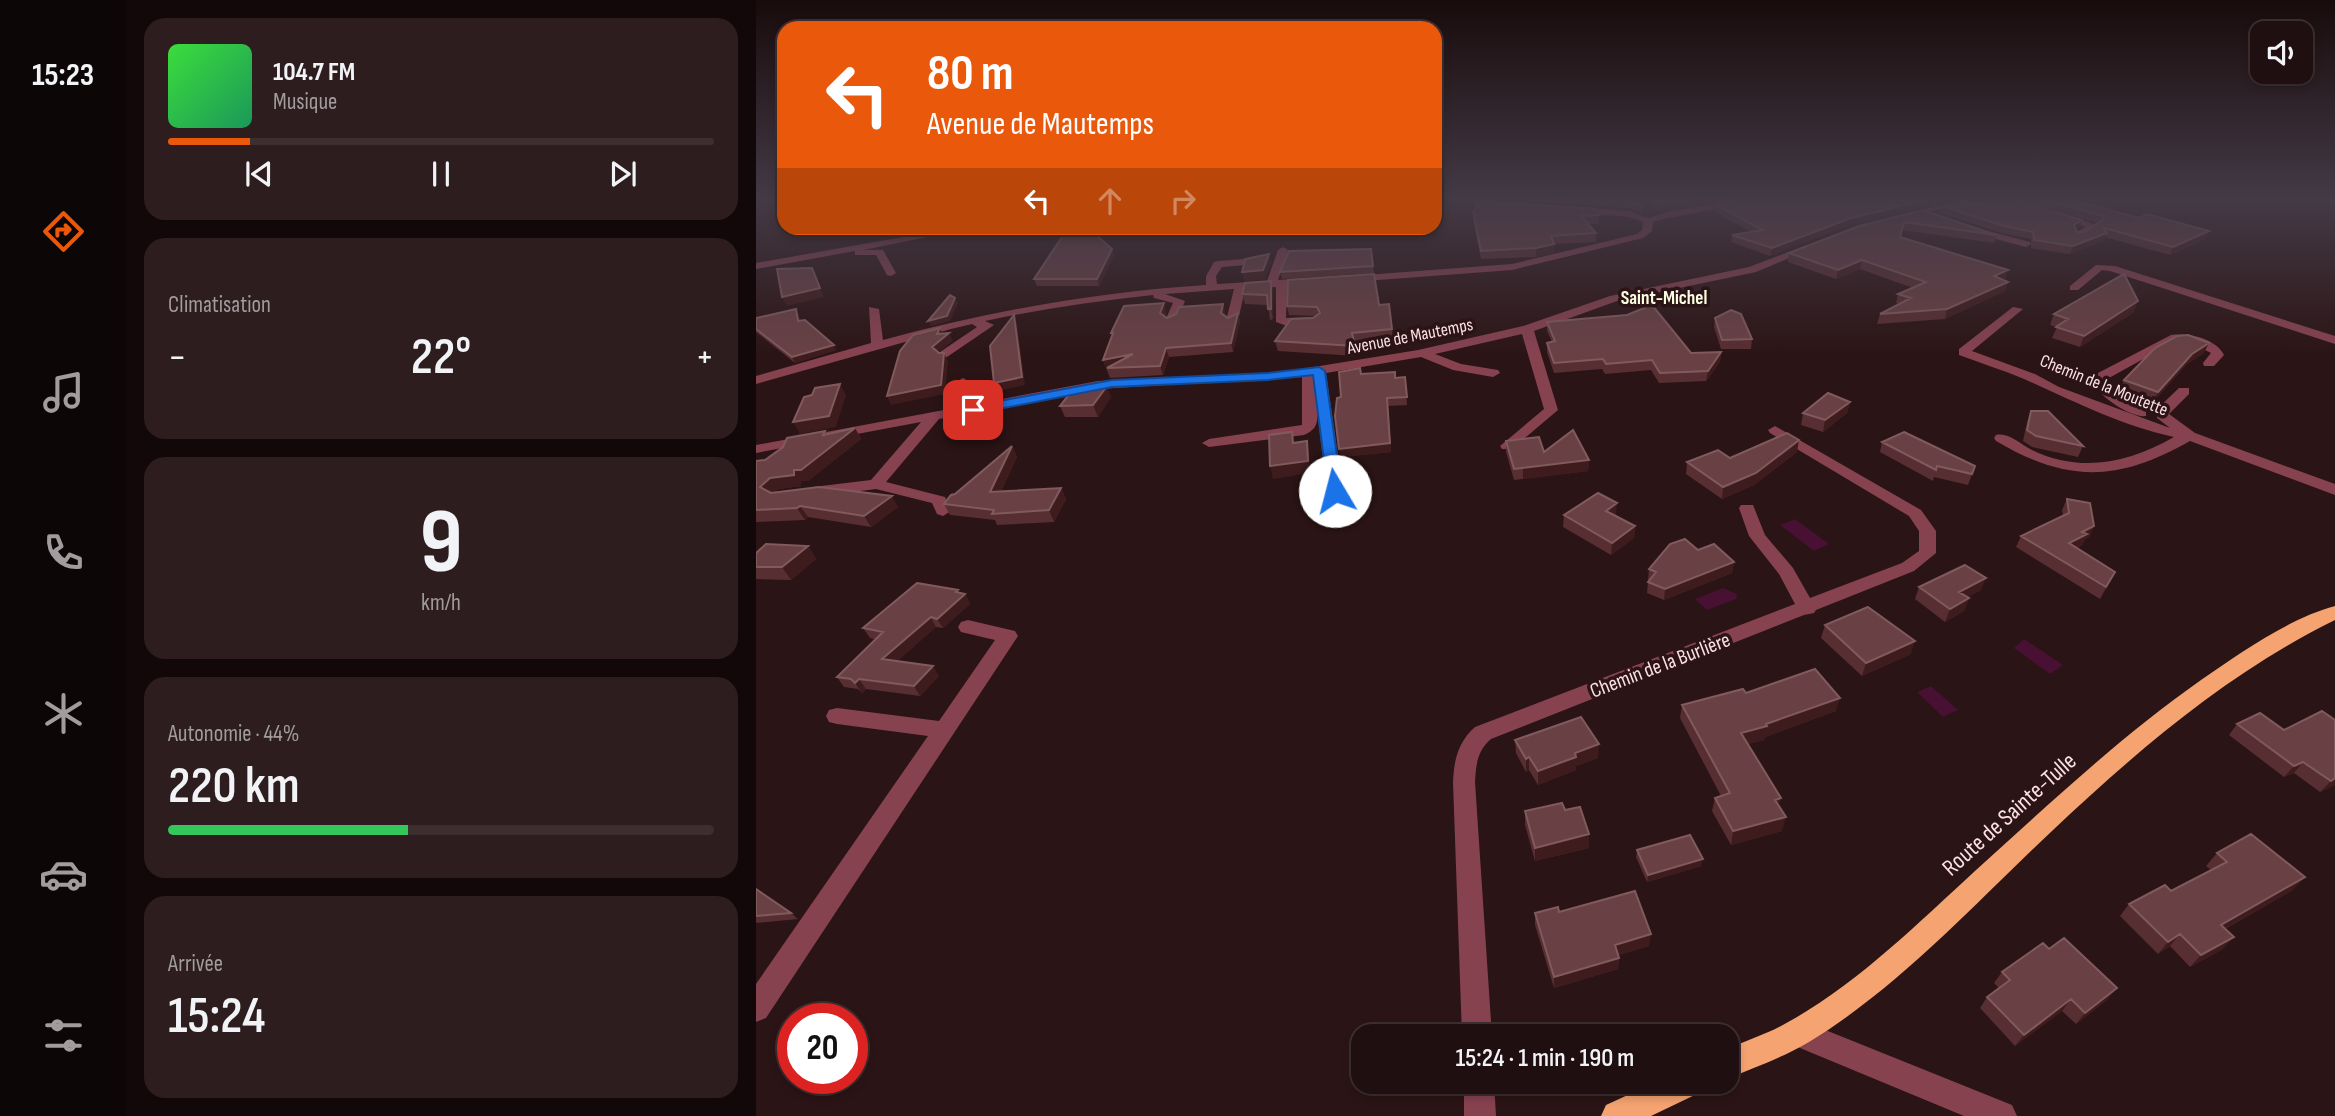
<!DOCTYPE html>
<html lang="fr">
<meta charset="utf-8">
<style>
body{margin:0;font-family:"Sofia Sans Condensed",sans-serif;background:#2d1d1e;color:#f1f3f6;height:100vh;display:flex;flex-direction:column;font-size:26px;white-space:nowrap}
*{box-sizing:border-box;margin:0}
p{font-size:23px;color:#a29c9f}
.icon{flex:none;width:38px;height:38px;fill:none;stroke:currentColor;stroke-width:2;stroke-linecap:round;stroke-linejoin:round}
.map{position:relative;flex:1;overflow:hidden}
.panel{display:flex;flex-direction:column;gap:18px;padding:18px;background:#120809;width:630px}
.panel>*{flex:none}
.top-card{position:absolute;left:21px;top:21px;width:665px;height:214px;border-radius:21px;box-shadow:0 4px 10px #0003,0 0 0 2px #3d2f30;background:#ea580c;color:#fff;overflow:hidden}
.tools{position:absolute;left:1494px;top:21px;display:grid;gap:14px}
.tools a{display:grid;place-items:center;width:63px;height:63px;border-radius:14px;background:#200f10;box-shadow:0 4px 10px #0003,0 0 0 2px #3d2f30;font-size:35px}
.speed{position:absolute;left:21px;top:1003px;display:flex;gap:14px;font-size:35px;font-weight:700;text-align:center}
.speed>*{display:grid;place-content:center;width:91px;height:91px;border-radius:50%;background:#200f10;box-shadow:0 4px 10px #0003,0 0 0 2px #3d2f30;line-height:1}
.speed .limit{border:10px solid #d22;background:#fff;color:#111}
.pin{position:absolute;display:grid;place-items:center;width:60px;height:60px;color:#fff;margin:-30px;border-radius:14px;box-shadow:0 4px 10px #0006}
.me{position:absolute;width:77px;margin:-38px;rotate:352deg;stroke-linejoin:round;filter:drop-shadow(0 0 5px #0008)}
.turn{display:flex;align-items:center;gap:24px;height:147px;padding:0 35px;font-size:32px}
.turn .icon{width:91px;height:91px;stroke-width:2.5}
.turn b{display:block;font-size:49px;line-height:60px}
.lanes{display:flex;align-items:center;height:66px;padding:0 35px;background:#0003;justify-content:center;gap:35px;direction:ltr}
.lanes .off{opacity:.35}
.big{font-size:52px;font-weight:600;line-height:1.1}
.panel .widget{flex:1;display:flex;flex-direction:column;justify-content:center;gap:10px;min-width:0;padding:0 24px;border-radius:21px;background:#2d1d1e}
.panel .dial{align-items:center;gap:0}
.dial b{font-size:91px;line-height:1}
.song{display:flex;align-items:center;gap:21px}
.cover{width:84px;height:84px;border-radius:10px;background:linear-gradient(135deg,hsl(120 70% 55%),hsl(150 70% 35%))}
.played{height:7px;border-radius:4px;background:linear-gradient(90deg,#ea580c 15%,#3d2f30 15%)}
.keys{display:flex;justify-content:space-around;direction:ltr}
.heat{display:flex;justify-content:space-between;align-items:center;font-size:38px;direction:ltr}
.charge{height:10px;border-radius:5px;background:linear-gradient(90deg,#34c759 44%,#3d2f30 0)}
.trip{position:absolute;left:595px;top:1024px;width:388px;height:70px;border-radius:21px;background:#200f10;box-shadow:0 4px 10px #0003,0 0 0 2px #3d2f30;font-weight:600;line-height:70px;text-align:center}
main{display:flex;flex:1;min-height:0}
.menu{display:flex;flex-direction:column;width:126px;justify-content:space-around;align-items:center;background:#0d0606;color:#a29c9f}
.menu .icon{width:49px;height:49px}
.menu .current{color:#ea580c}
.menu b{font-size:32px;color:#f1f3f6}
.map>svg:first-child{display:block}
</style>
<main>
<nav class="menu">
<b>15:23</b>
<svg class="icon current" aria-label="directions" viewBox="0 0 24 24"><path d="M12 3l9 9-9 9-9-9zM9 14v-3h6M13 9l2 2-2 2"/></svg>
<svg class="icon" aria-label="music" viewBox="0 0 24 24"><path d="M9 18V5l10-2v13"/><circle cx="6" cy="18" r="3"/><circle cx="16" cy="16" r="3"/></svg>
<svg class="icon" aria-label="phone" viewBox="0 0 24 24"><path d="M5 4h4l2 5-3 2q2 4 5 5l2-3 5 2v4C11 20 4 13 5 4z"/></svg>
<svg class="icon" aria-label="climate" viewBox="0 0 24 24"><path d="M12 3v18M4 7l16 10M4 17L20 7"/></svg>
<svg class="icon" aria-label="car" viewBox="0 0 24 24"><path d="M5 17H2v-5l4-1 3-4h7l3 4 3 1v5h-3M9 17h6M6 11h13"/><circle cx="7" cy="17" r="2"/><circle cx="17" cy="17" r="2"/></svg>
<svg class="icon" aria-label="filters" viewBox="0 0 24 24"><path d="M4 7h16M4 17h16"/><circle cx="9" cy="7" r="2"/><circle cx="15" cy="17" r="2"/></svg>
</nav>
<section class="panel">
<div class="widget">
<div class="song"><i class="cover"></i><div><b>104.7 FM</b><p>Musique</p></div></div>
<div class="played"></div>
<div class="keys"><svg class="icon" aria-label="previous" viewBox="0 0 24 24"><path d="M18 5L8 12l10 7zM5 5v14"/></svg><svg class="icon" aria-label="pause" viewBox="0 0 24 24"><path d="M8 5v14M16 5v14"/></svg><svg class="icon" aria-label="next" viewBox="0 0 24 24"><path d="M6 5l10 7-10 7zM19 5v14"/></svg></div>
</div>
<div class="widget"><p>Climatisation</p>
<div class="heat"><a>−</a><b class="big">22°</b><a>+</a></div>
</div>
<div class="widget dial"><b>9</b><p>km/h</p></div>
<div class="widget"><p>Autonomie · 44%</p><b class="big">220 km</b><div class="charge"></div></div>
<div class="widget"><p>Arrivée</p><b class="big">15:24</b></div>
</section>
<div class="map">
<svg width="1579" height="1116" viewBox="0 0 1579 1116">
<rect width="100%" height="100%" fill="#2b1415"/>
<path fill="#481032" d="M1039,519L1073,544L1058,551L1024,525Z
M967,588L981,594L980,599L951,610L939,599Z
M1268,639L1307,665L1294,674L1258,648Z
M1175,686L1202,710L1187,717L1161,692Z"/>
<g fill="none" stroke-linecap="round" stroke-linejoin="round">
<path fill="#874250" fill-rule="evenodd" d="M714,199L746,202L750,205C741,210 720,208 714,199Z
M988,199H1001L984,205L906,219L897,222L896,231L887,238L756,270L595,282L590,279L595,276L756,264L881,234L886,230L887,222L873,217L813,212L811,210L816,207L874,211L892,218L914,211Z
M1207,199H1221L1147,219L1142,216Z
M1299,213H1305L1343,226L1324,237H1318V233L1330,227L1299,217Z
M1217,227L1274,242L1275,244L1270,247L1214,232V228Z
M198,228H216L107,250H127L140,273L135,276L131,275L120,255H99V251L0,269V263Z
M1051,245L1060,247L1000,272L861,301L778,331L802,410L756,449H746L744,446L788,409L766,334L679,354L705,364L742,370L744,373L737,377L697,370L665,357L570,373L587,491L579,496L571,491L561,410C562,423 561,429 548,435L453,447L446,443L453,439L546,425V377L342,389L183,419L130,482L189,497L195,511L187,516L181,514L176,503L120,489L57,497L49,492L57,487L115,480L165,422L0,453V445L188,410L200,382L207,378L214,382L203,407L342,381L527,372L662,350L767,326L854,296L993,267Z
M527,247L532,250L522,280L553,278L558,281L553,284L531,286L530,318L557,317L561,319V323L531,326L520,322V287L489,289L482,321L476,325L470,321L478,289L409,294L429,301L421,321L415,325L409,321L417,303L398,298L397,295C340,301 284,309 229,321L238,325L188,359L184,358V352L221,327L216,324L195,329L0,384V376L115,343L113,307L123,309L127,340C234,311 340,292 450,285V276L458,262L462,261L501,258L506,261L501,264L466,267L460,276L461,284L511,281L522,250Z
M1340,265L1359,266L1579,336V344L1354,271L1346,270L1322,290H1314V286Z
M1257,307L1267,309L1216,351L1279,374L1303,387L1414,428L1401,418V409L1423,388H1433V394L1413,414L1439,433L1579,484V495L1434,441C1362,482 1311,483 1240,441L1238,438L1240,435C1252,432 1263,443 1274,449C1324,474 1372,463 1418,437C1366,426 1317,401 1268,379C1247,370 1224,363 1203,355V349Z
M1415,335C1433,333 1459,338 1468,355L1458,366H1448L1447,363L1455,353L1435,343L1418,342L1353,378V387L1390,410V416C1375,418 1346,398 1338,385L1342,373Z
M1019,426L1165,510L1180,531V553L1158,571L1060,610L1058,613L1048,615L735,739C721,751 720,765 719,782L736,1036H706L697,782C698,760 702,742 719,727L1039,604L1023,574L993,536L983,508L985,505H997L1009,535L1037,568L1054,598L1146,563L1163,551V531L1153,516L1014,433L1012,430Z
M212,620L259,631L262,636L10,1018L0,1022V984L172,736L81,724L73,722L70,716L73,710L81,708L183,721L239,640L205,632L202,627L205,622Z
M1042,1019L1256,1105L1261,1116H1208L1032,1043L1028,1033L1032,1023Z
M708,1082H738L740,1116H708Z"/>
<path fill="#f5a370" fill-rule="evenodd" d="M1579,606V620C1472,673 1383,749 1296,831C1219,903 1145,986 1053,1042C1028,1057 999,1067 971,1079V1049C989,1041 1008,1035 1025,1026C1097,988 1159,926 1219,871C1292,805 1364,737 1445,680C1484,653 1534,618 1579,606Z
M900,1082H947L943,1093L895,1116H845L850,1105Z"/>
</g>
<path fill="#572e31" d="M744,199H876L887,206V213L874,208Z
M885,199H985L905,210Z
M1227,199H1256L1326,220L1323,228L1320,230L1321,232H1328L1342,223L1261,199H1315L1449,239L1414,255L1349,237L1348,241L1314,254L1275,248V239L1246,233L1184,213L1186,206L1225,205L1235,202L1233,199Z
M960,205L1093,225L1014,256L975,242L976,235L995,232L959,212Z
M1167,210L1240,235L1238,243L1146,230L1144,237L1252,270L1249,279L1247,280L1252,282L1249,291L1189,319L1121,324L1124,314L1143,304L1140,303L1142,294L1157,288L1104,269L1080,279L1032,262L1033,253Z
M717,212L843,215V224H832L840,233V242L798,244V253L780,257L725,259L717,220Z
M356,249L358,255L343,286H281L278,279Z
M615,249L618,273L526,279L524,272Z
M515,281L517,291V319L514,320L512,305L489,304L486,294Z
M467,304L469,316L472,318L482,313L484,322L477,352L413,357L407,375L354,378L347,360L410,312L409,316L411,318Z
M633,304L637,339L598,343L600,356L522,351L519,341L560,316L533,315L531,306Z
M40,309L42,314L44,321L80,350L39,363L0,332V318Z
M1378,312L1324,347L1296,338L1301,327L1294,325L1298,314Z
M959,318L996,339L995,349H965L958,327Z
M791,322L935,353L965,352L964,362L950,381L903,383L895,370L849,374L846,369L798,373L791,352V343L796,342L791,331Z
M1448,353L1431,364L1397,402L1363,390L1368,380Z
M639,372L640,378L649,377L651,405L632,406L635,452L585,457V397L605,374Z
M355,397L342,417H309L304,406Z
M1094,402L1091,413L1067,432L1045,425L1047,413Z
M1275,411L1327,446L1322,457L1276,447L1267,441L1271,422Z
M99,428L105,439L52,481H45V486L22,489L18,493L142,507L115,527L52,517L49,520L0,522V461L9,460L69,431L71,434Z
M750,441L788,452L833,460L832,471L758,480L750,452Z
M1126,442L1219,466L1212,485L1178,477L1177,481L1124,452Z
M256,446L261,457L245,491L305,488L310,499L298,522L241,525L239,520L194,515L188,504Z
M1041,452L998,485L966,499L930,474L931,462Z
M1311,499L1338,526L1333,537L1329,539L1326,545L1321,548L1359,572L1344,599L1260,547L1265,536L1307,516L1306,510Z
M808,515H860L879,526L878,538L855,555L807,527Z
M52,546L60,559L35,580L0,579V553Z
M942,550L978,562L976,573L908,600L891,593L892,582L893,580H892L893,569Z
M1163,587L1225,590L1211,597L1213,598L1208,611L1189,622L1159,599Z
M203,593L209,594L214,604L187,628L180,627L141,661L183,676L164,696L110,689L106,693L102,689L88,687L81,677L120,640L114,638L107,628Z
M1069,625L1155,654L1106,676L1065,638Z
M990,693L1080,711L1009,737L1008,740L992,744L1025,798L1022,806L1026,831L975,845L956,811L959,798L965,796L924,718L926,705Z
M1579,720V785L1564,792L1538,773L1528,777L1473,735L1481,724L1528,730Z
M759,740L842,758L820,766V770L782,785L773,770L770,772L760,753Z
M809,810L833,848L779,861L769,825V811Z
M881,850L945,866L891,882L880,857Z
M1461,853L1537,890L1469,929L1467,949L1434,967L1414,946L1402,954L1364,916L1373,904L1415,891L1455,870L1450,866Z
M0,889L35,913L42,919L0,923Z
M803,912L893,946L862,955L863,958L862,969L798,988L779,925V913Z
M1246,972L1351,1000L1320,1024L1306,1011L1259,1046L1224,1008L1231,997L1243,988L1238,983Z"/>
<path fill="#3e1c1d" d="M937,199H985L905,210L906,203Z
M1173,199H1199L1093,225L1014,256L1016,248L1095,218Z
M1326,220L1323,228L1315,233L1318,225Z
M1453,231L1449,239L1414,255L1417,247Z
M1351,233L1348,241L1314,254L1317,246Z
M798,244V253L780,257V248Z
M356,249L358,255L343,286L341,279Z
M513,254L515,263L509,280L488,281L486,272Z
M1106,260L1104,269L1080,279L1082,270Z
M56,268L68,297L31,306L26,297Z
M1252,270L1249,279L1235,285L1238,276Z
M515,281L517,291V319L515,309Z
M1252,282L1249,291L1189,319L1191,309Z
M199,298L202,303L194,321L175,326L172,321Z
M1382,301L1378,312L1324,347L1328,336Z
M408,303L410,312L406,322L404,313Z
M467,304L469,313L468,322L465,313Z
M482,313L484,322L477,352L475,343Z
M258,315L261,323L269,385L241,391L238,383Z
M184,328L187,336L193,333L197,341L179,355L176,347Z
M1453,343L1448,353L1431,364L1397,402L1402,392L1436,354Z
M78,345L80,350L39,363L36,357Z
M410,348L413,357L407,375L404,366Z
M965,352L964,362L950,381L952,371Z
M188,353L192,361L189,394L135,405L131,396Z
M377,354L351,368L350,369L347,360Z
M84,384L90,395L80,427L44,434L37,422Z
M351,386L355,397L342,417L337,405Z
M631,398L635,452L585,457L583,449Z
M1094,402L1091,413L1067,432L1069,420Z
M99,428L105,439L52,481H45V486L22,489L12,498L4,487L14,478Z
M1043,440L1041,452L998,485L966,499L967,487Z
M551,441L553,453L554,473L517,479L514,466Z
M256,446L261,457L239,503L234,492Z
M833,460L832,471L767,479V468Z
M305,488L310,499L298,522L293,510Z
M136,496L142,507L115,527L108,516Z
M861,503L860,515L850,523V511Z
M44,506L52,517L49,520L41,508Z
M879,526L878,538L855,555L856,543Z
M1338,526L1333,537L1329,539L1326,545L1308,554L1313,543L1326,532Z
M52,546L60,559L35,580L26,567Z
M978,562L976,573L908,600L909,589Z
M1230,578L1225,590L1198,604L1203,592Z
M202,590L206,597L209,594L214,604L187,628L181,619Z
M1213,598L1208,611L1189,622L1194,609Z
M175,617L180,627L132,669L126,659Z
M1159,641L1155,654L1106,676L1110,663Z
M177,666L183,676L164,696L158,686Z
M103,679L110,689L106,693L99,683Z
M1084,698L1080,711L1009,737L1008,740L982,747L985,733Z
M843,744L842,758L820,766V770L782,785V771L819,753Z
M773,757V770L770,772V759Z
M1547,762L1538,773L1528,777L1538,766Z
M1579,778V785L1564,792L1575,781Z
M1025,798L1021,811L1019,800Z
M1030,817L1026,831L975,845L977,831Z
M833,834V848L779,861V848Z
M947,859L945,866L891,882L892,875Z
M1549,877L1537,890L1454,937L1465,925Z
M895,934L893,946L858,957L859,945Z
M1424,934L1414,946L1402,954L1412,942Z
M1478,937L1467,949L1434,967L1445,955Z
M863,958L862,969L798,988V977Z
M1361,988L1351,1000L1320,1024L1329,1013Z
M1315,999L1306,1011L1259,1046L1268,1035Z"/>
<path fill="#694144" stroke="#805a5d" stroke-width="2" d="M840,199H876L887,206L875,201Z
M898,199H937L906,203Z
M985,199H1173L1095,218L1016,248L976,235L1007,230L960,205Z
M1241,199H1256L1326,220L1318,225L1321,232H1328L1348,219L1347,216L1287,199H1315L1383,218L1391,214L1453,231L1417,247L1348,228L1351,233L1317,246L1278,240L1277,232L1248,226L1186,206L1205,201L1225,205Z
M724,201L840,209L843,215L825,216L840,233L795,236L798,244L780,248L725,251L717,212Z
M1167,210L1240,235L1148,222L1144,237L1252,270L1238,276L1252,282L1191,309L1124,314L1155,298L1142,294L1170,282L1106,260L1082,270L1033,253L1103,226Z
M312,228H332L356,249L341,279H278Z
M615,249L617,266L524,272L533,251Z
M513,254L507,270L486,272L489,259Z
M56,268L64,288L26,297L21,269Z
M618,274L623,305L633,304L636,329L596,333L599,346L519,341L535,319L557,318L564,313L561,307L531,306L532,280Z
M1368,274L1382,301L1328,336L1300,327L1312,319L1298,314Z
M515,281V309H512L511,295L486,294L489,283Z
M194,295L199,298L191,316L172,321Z
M408,303L404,313L411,318L420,314L423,307L467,304L465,313L472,318L482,313L475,343L410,348L404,366L351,368L377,354L347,360L357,333H355L368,306Z
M896,305L935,353L965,352L952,371L904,373L896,360L850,364L847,359L798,363L791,343L799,341L791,322L871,315Z
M40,309L42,321L49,320L78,345L36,357L0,329V318Z
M975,310L985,314L996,339L966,340L959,318Z
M258,315L266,377L238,383L234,346Z
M184,328L181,334L193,333L176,347L183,353H188L185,385L131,396L144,351L157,335Z
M1432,335L1453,343L1436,354L1402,392L1368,380L1399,348L1421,336Z
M604,368L605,374L639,372V378L649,377L651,397L631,398L634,443L583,449L579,416L581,398L585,397L583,372Z
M84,384L73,416L37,422L48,397L56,395L59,388Z
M351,386L337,405L304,406L319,387Z
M1072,393L1094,402L1069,420L1047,413Z
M1275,411H1292L1327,446L1280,436L1271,430Z
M99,428L45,470H38V475L14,478L4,487L15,493L63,487L136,496L108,516L44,506L41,508L0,510V461L9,460L27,447L31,438L69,431L67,435Z
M817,430L833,460L758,469L750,441L783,437L788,452Z
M536,432L537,443L551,441L552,461L514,466L513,435Z
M1148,432L1219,466L1216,474L1181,466L1180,470L1126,442Z
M1031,433L1043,440L1000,473L967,487L931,462L962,450L974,458Z
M256,446L234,492L305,488L293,510L236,514L238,510L188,504L195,495L199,494Z
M842,493L861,503L850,511L879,526L856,543L808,515Z
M1311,499L1334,503L1338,526L1326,532L1331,534L1313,543L1359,572L1350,587L1265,536L1313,513Z
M929,539L942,550L958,544L978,562L909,589L892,582L900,572L893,569L914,544Z
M10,544L52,546L26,567H0V553Z
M1209,565L1230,578L1203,592L1213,598L1194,609L1163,587Z
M161,583L202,590L200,592L209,594L181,619L175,617L126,659L177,666L158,686L103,679L99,683L95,679L81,677L127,632L107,628Z
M1112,607L1159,641L1110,663L1069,625Z
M1059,669L1084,698L1010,724L1011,726L985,733L1025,798L1019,800L1030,817L977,831L959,798L974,793L926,705L987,689L990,693Z
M1566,711L1579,720V778L1575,781L1547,762L1538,766L1481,724L1504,713L1528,730Z
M825,717L843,744L819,753L820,757L782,771L773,757L770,759L759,740Z
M806,803L809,810L824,807L833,834L779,848L769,811Z
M1495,834L1549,877L1465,925L1478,937L1445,955L1424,934L1412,942L1373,904L1409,885L1415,891L1471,862L1461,853Z
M934,835L947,859L892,875L881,850Z
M0,889L35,913L0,916Z
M879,891L895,934L859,945L863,958L798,977L779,913L802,907L803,912Z
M1308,938L1361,988L1329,1013L1315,999L1268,1035L1231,997L1254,980L1246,972L1287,943L1293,949Z"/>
<linearGradient id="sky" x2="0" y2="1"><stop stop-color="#180b0c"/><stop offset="0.56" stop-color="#443a46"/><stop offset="1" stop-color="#443a46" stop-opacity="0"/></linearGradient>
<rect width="1579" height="355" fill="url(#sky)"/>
<path fill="#1a73e8" stroke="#114b97" stroke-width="2" d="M563,367L569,371L586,491L579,496L572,491L557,375L512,380L356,387L217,414L211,410L217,406L356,380L512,373Z"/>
<g text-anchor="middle" stroke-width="7" stroke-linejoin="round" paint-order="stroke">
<g font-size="18" fill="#fde0e4" stroke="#2b1415">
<text transform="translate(654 336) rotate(-11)" y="6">Avenue de Mautemps</text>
<text transform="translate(1348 385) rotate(22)" y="6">Chemin de la Moutette</text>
</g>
<g font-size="19" font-weight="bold" fill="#fafde2" stroke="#2b1415">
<text x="908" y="304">Saint-Michel</text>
</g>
<g font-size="21" fill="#fde0e4" stroke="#2b1415">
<text transform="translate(904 665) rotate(-21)" y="7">Chemin de la Burlière</text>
</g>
<g font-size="24" fill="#fde0e4" stroke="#2b1415">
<text transform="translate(1253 814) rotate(-42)" y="8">Route de Sainte-Tulle</text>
</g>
</g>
</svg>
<div class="tools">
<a><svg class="icon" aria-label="sound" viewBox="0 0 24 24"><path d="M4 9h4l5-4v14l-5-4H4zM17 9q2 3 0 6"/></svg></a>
</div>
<div class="speed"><div class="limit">20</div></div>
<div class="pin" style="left:217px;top:410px;background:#d93025"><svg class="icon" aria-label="arrive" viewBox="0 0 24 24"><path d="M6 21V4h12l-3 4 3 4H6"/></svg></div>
<svg class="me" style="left:579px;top:491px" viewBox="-20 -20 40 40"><circle r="19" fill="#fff"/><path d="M0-13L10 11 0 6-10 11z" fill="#1a73e8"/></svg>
<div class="trip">15:24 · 1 min · 190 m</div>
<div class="top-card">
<div class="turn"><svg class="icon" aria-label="left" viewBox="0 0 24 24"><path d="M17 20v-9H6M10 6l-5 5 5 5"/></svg><div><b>80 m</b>Avenue de Mautemps</div></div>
<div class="lanes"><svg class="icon" aria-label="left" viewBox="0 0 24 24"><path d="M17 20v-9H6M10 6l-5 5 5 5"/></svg><svg class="icon off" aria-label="ahead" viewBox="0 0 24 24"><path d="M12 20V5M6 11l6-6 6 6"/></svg><svg class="icon off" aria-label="right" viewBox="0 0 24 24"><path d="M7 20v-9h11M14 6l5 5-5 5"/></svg></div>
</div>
</div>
</main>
